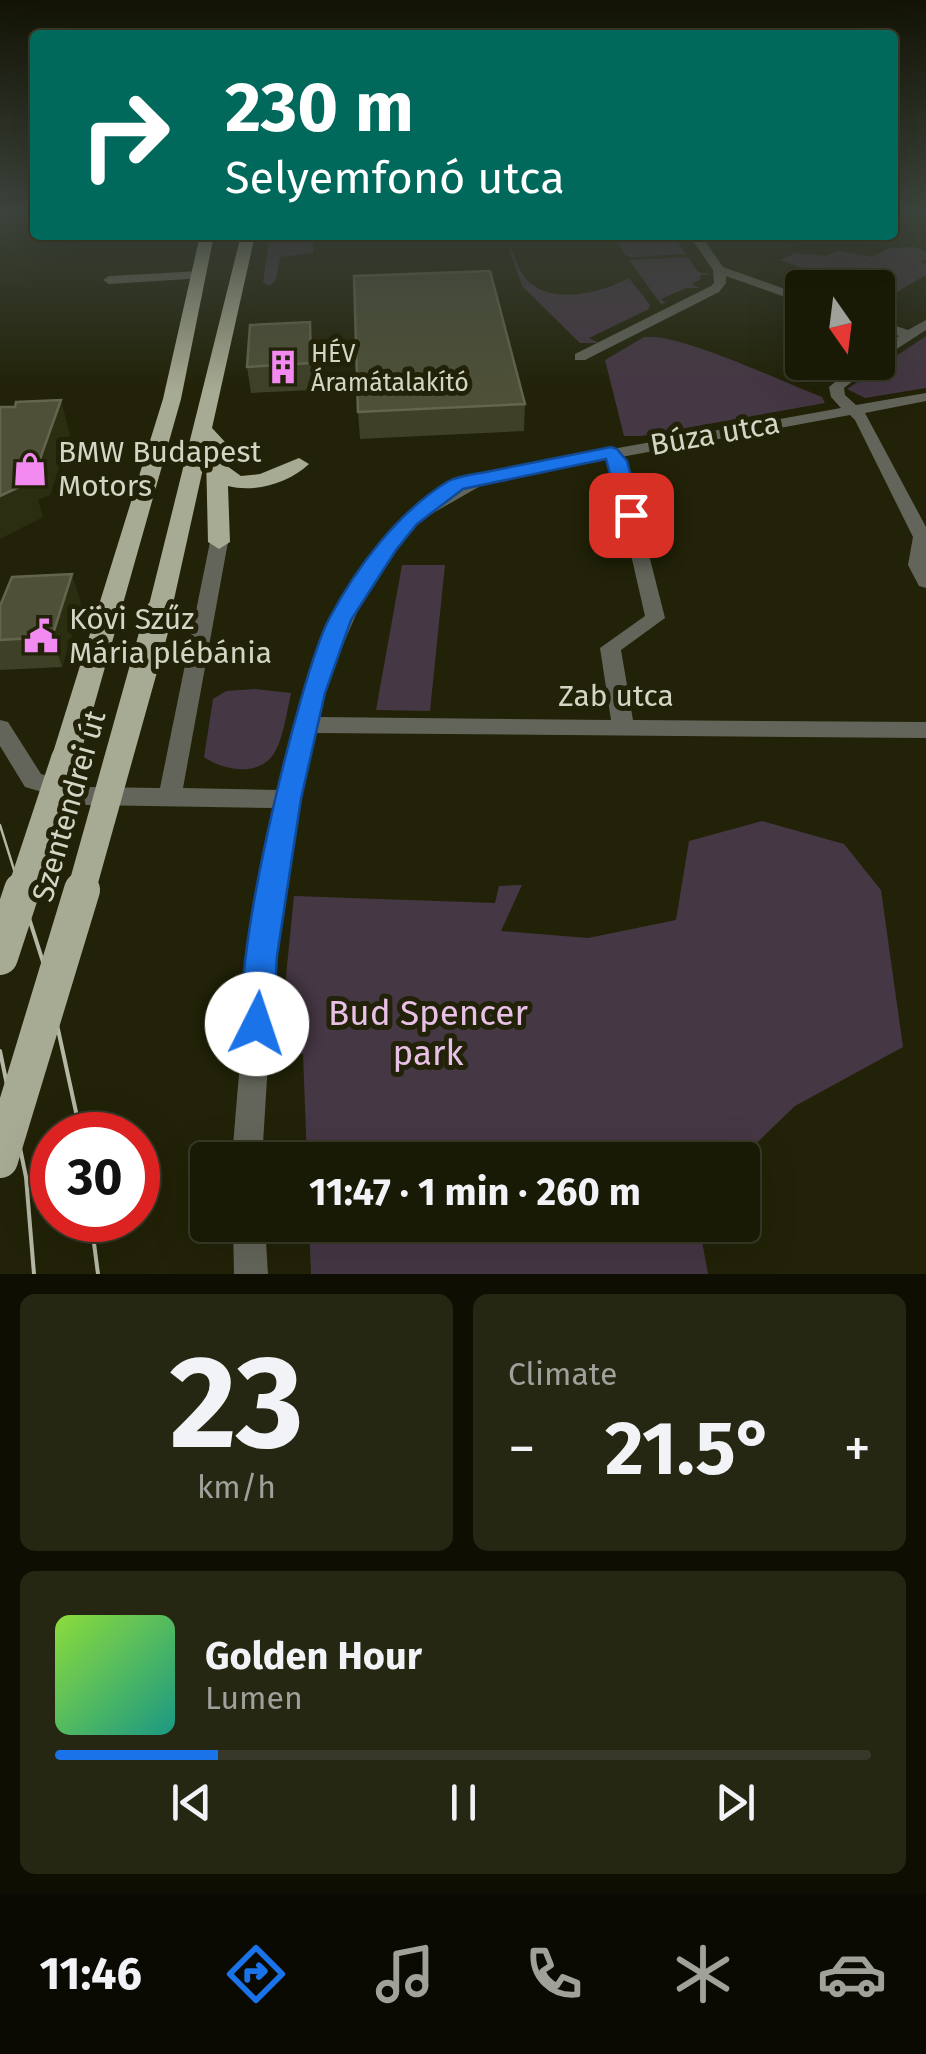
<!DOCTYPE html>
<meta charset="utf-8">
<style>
body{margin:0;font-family:"Fira Sans",sans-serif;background:#262713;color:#f1f3f6;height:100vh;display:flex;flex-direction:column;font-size:38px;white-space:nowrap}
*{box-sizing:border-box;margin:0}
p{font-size:32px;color:#9fa19a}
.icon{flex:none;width:55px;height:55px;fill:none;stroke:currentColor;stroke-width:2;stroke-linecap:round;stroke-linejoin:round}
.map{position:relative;height:1274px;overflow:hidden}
.details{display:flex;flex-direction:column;gap:20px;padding:20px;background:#0e0e03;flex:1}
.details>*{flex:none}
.guide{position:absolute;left:30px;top:30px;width:868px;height:210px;border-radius:10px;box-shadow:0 10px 40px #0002,0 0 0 2px #373827;background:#00695c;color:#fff;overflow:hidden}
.needle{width:65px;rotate:166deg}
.tools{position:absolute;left:785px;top:270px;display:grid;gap:20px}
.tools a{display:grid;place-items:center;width:110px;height:110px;border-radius:10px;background:#191a05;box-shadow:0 10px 40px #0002,0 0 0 2px #373827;font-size:50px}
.speed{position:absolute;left:30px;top:1112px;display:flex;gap:20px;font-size:50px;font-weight:700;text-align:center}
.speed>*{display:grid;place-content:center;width:130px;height:130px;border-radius:50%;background:#191a05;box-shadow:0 10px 40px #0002,0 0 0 2px #373827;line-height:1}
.speed .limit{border:15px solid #d22;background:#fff;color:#111}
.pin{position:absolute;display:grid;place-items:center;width:85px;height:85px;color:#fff;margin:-42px;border-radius:20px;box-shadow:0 5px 15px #0006}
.me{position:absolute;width:110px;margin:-55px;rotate:4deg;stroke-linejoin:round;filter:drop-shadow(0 0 8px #0008)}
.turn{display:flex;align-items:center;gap:35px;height:210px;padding:0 30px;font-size:45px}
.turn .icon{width:130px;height:130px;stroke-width:2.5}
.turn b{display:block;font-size:70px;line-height:85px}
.big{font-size:75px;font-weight:700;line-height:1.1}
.details .tile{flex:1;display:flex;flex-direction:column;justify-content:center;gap:15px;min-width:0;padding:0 35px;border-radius:15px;background:#262713}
.details .dial{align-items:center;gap:0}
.dial b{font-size:130px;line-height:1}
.song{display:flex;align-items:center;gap:30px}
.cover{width:120px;height:120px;border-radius:15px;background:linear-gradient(135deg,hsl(90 70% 55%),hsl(170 70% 35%))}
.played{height:10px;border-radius:5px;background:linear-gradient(90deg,#1a73e8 20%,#373827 20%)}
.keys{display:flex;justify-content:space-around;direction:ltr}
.heat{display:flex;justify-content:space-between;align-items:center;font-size:55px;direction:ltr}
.details .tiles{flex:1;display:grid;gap:20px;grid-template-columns:1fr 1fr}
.tile:last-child{grid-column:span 2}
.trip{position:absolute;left:190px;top:1142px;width:570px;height:100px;border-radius:10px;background:#191a05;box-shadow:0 10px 40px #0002,0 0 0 2px #373827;font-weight:700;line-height:100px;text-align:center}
.menu{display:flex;height:160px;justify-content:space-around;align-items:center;background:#0a0a02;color:#9fa19a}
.menu .icon{width:70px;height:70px}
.menu .on{color:#1a73e8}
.menu b{font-size:45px;color:#f1f3f6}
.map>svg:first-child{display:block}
</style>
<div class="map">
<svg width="926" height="1274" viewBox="0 0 926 1274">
<rect width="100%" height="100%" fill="#212207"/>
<path fill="#453744" d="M270,235H314L313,253L280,257L276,280L269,286L263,282Z
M614,235H673L686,254L630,257L625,255Z
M508,245C515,253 517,269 526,279C551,307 603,292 629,278L650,305L649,309L589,338L599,343H580L522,286Z
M914,247L926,251V259L921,262L926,264V275L888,297L878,294V288L857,287L780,260L796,253L826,256L838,251L872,257L889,248Z
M688,257L698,272L711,274L700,275L701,279L692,284L699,288H686L661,299L666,303L661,304L629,260Z
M926,336V388L865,398L847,389Z
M644,337C679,332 784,383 822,397L825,403L642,436H624L605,360Z
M402,565H445L430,711L376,710Z
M255,689L291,693C287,711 284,734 276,750C262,778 224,771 204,757L213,699L226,691Z
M762,821L844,844L881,890L903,1047L795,1106L739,1160H307L303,1054L278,1056L294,896L495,903L499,886L522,885L501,931L588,938L676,920L689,841Z
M309,1225H699L708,1274H311Z"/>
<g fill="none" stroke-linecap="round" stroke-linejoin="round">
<path fill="#64655a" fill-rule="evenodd" d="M689,235H701L723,267L802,295V303L726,276V283L719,292L585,360H575V354L711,286L714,283L713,270Z
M200,271L206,275L204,278L109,284L103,280L109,276Z
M878,320L908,330L926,320V330L878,361V351L899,336L878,328Z
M860,362H877L844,388L845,395L856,405L926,393V401L865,413L926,527V588L919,586L908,565L913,537L855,420L850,415L621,457L629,476L665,618L621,650L633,720L926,722V738L315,733C277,872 271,1017 262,1160H232C241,1042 252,924 274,808L87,805L25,787L0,746V720L8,722L41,774L87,787L160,788L210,542L213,538H225L228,542L183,788L278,790L310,672L351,584L408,512L484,472L841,408L831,397L829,387ZM606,460L613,476L645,616L600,648L611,720L319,717L331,672L369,585L421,520L489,481Z
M233,1225H265L268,1274H234Z"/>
<path fill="#a8ab93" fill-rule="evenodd" d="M200,235H214L181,399L79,759L75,766L65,769L55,766L51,759L163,399Z
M241,235H255L212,428L226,443L227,466L241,476L260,474L299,458L309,464C289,483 255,493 228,486L230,542L219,549L208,542L206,455L171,613L159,621L147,613Z"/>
<path stroke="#b5b8a5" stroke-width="2.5" d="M0,825L21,892"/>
<path stroke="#b5b8a5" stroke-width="4" d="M20,890L44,965L81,1135
M0,1051L26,1177L34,1274
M91,1220L98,1274"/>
<path stroke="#a8ab93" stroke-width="28" d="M21,892L65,759
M81,892L159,613"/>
<path stroke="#a8ab93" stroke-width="36" d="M0,957L22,890
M0,1160L82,890"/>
</g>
<path fill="#3e4126" d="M310,322L313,390L251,393L247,367Z
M525,404L524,431L360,439L358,412Z
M81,603L62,667L0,670V606Z"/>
<path fill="#2c2e12" d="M310,322L312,348L313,390L311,363Z
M61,400L70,435L50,495L38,500L43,517L0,539V496Z
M72,574L81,603L62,667L52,637Z"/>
<path fill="#4e5137" stroke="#63664d" stroke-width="2.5" d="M490,271L525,404L358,412L354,276Z
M310,322L311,363L247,367L250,325Z
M61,400L40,459L17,467L32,481L0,496V407H15L16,402Z
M72,574L52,637L0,640V606L12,577Z"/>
<linearGradient id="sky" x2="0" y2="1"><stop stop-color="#121304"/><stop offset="0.54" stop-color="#3d443c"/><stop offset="1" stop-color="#3d443c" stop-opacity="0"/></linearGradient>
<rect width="926" height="391" fill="url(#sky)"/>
<path fill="#1a73e8" stroke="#114b97" stroke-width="2.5" d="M611,447L617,449L627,461L641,515L638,519L631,521L621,515L606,459L463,489L417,524L396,550L351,620L325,693L301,799L277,956L273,1024L268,1034L257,1039L246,1034C224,986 300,674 329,619C356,568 397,513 447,482C459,475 478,474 491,471C531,463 571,455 611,447Z"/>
<defs>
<g id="building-bare" transform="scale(2.7)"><path d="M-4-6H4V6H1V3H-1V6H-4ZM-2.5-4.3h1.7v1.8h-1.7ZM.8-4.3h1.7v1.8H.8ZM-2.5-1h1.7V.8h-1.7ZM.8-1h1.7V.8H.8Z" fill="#f38af2" stroke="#212207" stroke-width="2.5" paint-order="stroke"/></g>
<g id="shop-bare" transform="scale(2.7)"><path d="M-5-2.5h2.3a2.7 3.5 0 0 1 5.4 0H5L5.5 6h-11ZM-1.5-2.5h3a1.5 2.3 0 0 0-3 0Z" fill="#f38af2" stroke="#212207" stroke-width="2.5" paint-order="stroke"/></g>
<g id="civic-bare" transform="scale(2.7)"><path d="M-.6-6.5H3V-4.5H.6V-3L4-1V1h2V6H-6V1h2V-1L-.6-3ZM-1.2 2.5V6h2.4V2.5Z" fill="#f38af2" stroke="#212207" stroke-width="2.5" paint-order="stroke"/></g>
</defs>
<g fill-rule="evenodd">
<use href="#building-bare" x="283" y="367"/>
<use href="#shop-bare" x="30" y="469"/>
<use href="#civic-bare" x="41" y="636"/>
</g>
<g text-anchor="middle" stroke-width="10" stroke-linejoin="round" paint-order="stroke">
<g font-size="25" fill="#d3d6c5" stroke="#212207" text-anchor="start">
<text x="311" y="362">HÉV<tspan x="311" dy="29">Áramátalakító</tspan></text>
</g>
<g font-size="30" fill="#d3d6c5" stroke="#212207">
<text transform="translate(715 434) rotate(-10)" y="10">Búza utca</text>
<text x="616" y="706">Zab utca</text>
<text transform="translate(69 806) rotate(-74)" y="10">Szentendrei út</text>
</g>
<g font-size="30" fill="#d3d6c5" stroke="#212207" text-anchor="start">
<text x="58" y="462">BMW Budapest<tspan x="58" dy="34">Motors</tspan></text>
<text x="69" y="629">Kövi Szűz<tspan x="69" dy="34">Mária plébánia</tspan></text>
</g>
<g font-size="35" fill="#e9c0e8" stroke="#212207">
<text x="428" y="1025">Bud Spencer<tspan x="428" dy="40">park</tspan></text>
</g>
</g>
</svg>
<div class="tools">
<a><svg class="needle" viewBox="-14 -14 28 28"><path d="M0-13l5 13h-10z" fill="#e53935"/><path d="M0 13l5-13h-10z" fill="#9fa19a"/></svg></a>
</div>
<div class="speed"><div class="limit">30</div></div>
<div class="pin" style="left:631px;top:515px;background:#d93025"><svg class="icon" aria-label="arrive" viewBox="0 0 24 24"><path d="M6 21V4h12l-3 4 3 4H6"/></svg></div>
<svg class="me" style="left:257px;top:1024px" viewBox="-20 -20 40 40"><circle r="19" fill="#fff"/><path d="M0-13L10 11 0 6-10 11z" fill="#1a73e8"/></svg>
<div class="trip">11:47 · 1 min · 260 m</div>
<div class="guide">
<div class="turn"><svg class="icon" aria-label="right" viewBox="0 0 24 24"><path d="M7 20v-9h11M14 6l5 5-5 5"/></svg><div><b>230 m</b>Selyemfonó utca</div></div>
</div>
</div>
<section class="details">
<div class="tiles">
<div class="tile dial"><b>23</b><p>km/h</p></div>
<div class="tile"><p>Climate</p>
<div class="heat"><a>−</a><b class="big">21.5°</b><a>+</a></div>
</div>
<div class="tile">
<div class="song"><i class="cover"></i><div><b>Golden Hour</b><p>Lumen</p></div></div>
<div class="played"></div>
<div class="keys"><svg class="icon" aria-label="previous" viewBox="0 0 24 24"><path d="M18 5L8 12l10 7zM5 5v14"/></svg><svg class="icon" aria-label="pause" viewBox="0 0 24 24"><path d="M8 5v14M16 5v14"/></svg><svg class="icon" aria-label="next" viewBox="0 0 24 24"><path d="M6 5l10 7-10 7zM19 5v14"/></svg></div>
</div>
</div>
</section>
<nav class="menu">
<b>11:46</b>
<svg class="icon on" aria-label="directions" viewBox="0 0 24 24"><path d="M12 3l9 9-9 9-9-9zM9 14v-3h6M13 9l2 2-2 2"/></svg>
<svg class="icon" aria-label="music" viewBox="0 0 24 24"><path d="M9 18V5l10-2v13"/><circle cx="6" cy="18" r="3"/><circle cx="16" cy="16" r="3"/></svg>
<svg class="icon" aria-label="phone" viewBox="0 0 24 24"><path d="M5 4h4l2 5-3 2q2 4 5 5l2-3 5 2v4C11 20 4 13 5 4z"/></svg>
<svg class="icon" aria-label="climate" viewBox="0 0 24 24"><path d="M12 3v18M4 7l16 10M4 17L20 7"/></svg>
<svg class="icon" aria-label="car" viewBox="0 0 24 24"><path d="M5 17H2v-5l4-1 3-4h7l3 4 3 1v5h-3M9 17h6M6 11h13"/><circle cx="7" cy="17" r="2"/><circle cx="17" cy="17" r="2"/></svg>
</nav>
